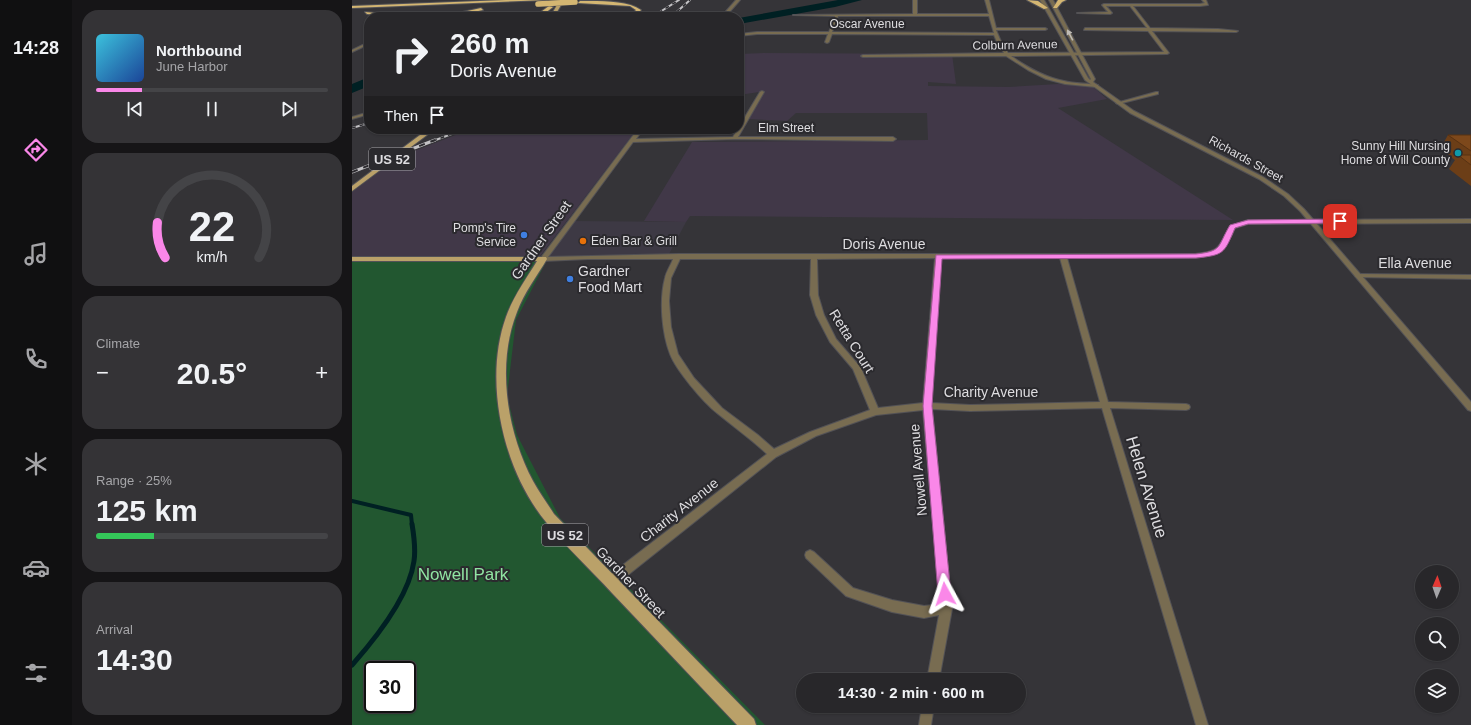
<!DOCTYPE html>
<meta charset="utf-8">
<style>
body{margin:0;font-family:Helvetica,sans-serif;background:#343336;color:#f1f3f6;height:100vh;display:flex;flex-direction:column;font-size:15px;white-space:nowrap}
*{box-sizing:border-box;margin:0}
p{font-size:13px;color:#a5a5a8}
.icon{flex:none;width:22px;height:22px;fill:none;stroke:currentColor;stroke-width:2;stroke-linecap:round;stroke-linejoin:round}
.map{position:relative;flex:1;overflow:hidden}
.side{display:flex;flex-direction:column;gap:10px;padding:10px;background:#161517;width:280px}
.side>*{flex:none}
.hud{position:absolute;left:12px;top:12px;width:380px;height:122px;border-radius:16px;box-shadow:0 1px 3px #0004,0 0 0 1px #444447;background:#28272a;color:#f1f3f6;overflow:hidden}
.needle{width:26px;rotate:2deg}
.tools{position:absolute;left:1063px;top:565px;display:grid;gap:8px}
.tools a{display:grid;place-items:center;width:44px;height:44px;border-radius:50%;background:#28272a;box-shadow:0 1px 3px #0004,0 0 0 1px #444447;font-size:20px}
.speed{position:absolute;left:12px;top:661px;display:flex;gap:8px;font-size:20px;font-weight:700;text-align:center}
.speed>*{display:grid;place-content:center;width:52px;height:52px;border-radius:50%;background:#28272a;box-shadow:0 1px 3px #0004,0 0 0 1px #444447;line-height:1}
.speed .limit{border:2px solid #111;border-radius:6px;background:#fff;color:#111}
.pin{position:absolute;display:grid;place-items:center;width:34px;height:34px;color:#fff;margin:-17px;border-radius:8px;box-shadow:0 2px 6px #0006}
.me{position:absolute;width:44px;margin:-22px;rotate:355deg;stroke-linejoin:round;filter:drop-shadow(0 0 3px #0008)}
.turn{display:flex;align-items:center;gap:14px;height:84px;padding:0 20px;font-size:18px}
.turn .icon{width:52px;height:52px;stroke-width:2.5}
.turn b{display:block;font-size:28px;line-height:34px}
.then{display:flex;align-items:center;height:38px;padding:0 20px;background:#0003;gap:8px;font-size:15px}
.big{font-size:30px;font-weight:700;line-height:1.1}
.side .card{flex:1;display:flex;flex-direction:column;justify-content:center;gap:6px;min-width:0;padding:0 14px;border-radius:16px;background:#343336}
.side .dial{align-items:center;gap:0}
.dial svg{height:104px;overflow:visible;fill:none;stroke:#444447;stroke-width:7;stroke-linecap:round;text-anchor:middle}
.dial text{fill:#f1f3f6;stroke:none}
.song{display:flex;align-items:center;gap:12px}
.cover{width:48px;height:48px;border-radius:6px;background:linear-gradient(135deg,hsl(190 70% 55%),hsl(220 70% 35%))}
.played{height:4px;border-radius:2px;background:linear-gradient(90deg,#fa87e8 20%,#444447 20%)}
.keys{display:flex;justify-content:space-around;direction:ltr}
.heat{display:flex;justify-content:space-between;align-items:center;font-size:22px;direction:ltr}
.charge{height:6px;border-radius:3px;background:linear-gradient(90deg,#34c759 25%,#444447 0)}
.trip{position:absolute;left:444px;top:673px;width:230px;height:40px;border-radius:20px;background:#28272a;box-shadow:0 1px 3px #0004,0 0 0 1px #444447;font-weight:700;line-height:40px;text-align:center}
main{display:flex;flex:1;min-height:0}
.tab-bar{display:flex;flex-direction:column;width:72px;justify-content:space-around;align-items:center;background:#101011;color:#a5a5a8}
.tab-bar .icon{width:28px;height:28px}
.tab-bar .active{color:#fa87e8}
.tab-bar b{font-size:18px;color:#f1f3f6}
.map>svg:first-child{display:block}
</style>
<main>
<nav class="tab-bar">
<b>14:28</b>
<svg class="icon active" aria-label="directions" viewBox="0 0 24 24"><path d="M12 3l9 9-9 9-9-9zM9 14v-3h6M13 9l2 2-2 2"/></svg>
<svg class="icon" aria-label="music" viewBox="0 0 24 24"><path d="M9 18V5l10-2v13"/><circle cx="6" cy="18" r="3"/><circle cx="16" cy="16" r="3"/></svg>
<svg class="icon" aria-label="phone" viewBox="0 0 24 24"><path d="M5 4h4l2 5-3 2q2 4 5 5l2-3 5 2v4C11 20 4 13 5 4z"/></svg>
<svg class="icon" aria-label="climate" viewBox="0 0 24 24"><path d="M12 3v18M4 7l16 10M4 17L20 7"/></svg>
<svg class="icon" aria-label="car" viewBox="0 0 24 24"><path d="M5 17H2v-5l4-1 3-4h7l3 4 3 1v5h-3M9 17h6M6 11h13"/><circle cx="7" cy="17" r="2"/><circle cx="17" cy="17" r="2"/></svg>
<svg class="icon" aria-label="filters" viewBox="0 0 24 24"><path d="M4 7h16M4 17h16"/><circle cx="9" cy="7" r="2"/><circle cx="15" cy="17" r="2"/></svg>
</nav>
<section class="side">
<div class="card">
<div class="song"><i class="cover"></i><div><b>Northbound</b><p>June Harbor</p></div></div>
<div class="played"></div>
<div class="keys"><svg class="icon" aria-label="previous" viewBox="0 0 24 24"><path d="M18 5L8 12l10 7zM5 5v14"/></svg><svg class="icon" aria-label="pause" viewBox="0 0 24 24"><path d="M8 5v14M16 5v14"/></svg><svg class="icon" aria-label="next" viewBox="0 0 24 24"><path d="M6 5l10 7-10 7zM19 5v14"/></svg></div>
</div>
<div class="card dial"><svg viewBox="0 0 100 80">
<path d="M14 69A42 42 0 1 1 86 69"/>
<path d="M14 69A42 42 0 0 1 8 42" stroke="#fa87e8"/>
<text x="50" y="56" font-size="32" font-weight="700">22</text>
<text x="50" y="72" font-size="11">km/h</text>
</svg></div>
<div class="card"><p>Climate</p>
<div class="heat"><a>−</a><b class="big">20.5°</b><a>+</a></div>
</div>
<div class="card"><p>Range · 25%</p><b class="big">125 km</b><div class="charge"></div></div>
<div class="card"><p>Arrival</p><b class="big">14:30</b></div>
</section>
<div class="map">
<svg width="1119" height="725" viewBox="0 0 1119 725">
<rect width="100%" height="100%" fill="#353438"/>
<path fill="#3d3944" d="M223,221L334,222L317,254L195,257Z"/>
<path fill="#413848" d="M412,53L600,54L604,84L576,82V86L657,87L706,84L740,86L755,99L706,108L881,220L338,216L334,222L292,221L340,142L576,140L575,113H444L435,121L396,119L413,91L387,95V54Z
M119,129H285L188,256H0V192L47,157Z"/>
<path fill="#225730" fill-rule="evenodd" d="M0,262H194L164,320L155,396L165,435L208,518L413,725H0ZM21,670H55V704H21Z"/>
<path fill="#002023" d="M486,0H510L483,7L387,24V18Z
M17,77V86L0,93V84Z"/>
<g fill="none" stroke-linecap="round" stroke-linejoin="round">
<path stroke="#002023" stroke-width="4" d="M0,501L59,515L60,525"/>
<path stroke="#002023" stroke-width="5" d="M0,665C24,638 57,597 62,561C64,548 62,536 60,524"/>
<g stroke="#535256" stroke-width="2">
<path id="minor" d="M384,0H388L373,17H369Z
M561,0H565V14H637L633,0H637L644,28H693L695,29L693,30H644L650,44L656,53L812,52L796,31L732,30L733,28H795L778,6H754L760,13L758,14L725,13L756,12L750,5L752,4H848L853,3L850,0H854L856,5L848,6H781L798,28L866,29L886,31L884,32L800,31L817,53L815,54L659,56C675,67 692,77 712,81C723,84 734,83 746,85V87H744L713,84L694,79L676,70L654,56L511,57L509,56L511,55L652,53L646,44L642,35L480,34L477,42L475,43L473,42L476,34H405L387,36V34L405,32H477L483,16L441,15L561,14ZM486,16H637L642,33L480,32Z
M17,42V44L0,52V50Z
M410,91L412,92L386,137H541L544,139L541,141L383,139L281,142L196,257L326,254H843C870,251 866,247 878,226L896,220L1119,219V223L896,224L883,228C872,252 869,255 843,258H715L756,402L834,404L837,405L838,407L837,409L834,410L758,408L856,725H844L750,408L618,411L580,409L600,609L587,680H575L587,615L572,618L540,612L494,596L454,558L453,555L454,552L458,550L462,552L501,588L540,600L572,606L588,604L571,410L524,415L464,436L424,457L262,586L258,587L254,586L253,582L254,578L415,454C399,439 382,427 365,413C351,402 324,370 318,354C310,333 307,300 313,278C314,272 319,265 321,259H236L191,261L188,259L286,129H291L284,139L381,137L408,92ZM583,258L571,403L526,408L509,368L484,339L472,315L466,295L465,259ZM589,258H708L748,402L618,405L579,403ZM328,259H459L458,295L464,315L478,342L501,369L518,410L458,432L422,449L406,435L370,408L342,378L326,354L319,327L317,301L319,278Z
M804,92H806V94L766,104L764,103Z
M1006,274L1119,275V279L1004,277L1003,276Z
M570,706H582L579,725H567Z"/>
</g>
<g stroke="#535256" stroke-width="2">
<path id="tertiary" d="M688,0H692L736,78L738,80L739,79L697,0H701L743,79L741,82L782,111L911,177L936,194L952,209L1119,402V411L1116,410L948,211L932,196L907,179L778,113L733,80Z
M17,112V114L0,119V117Z"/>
</g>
<g stroke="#535256" stroke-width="2">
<path id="primary" d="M208,0H212L202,17H198Z
M76,129H83L0,191V186Z
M0,257H194L195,259C185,276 172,293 165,312C144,365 155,432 181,481C187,492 195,503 202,514L402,719L404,725H385C343,681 302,637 260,593C239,570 214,547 194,522C151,470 131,381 154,317C161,297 174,279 185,261H0Z"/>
</g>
<g stroke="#535256" stroke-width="2">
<path id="motorway" d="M154,0H195L0,8V6Z
M675,0L686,1L696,8L692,9Z
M706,0H714L710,2L705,8H701Z
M228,1C247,1 275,0 289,10L283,17H277L284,10L278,6L226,3Z
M197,6L201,7L188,17H182Z
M129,8L131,10L98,17H88Z
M13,12L46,15L49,17L15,14Z"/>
</g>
<use href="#minor" fill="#786c51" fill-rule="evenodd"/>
<use href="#tertiary" fill="#786c51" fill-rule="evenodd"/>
<use href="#primary" fill="#baa169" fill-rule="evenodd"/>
<use href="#motorway" fill="#d4b672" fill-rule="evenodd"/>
<g stroke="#c3c2c5" stroke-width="2">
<path id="rail-far1" d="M300,17L327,0
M319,17L338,0
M0,128L17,123
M81,141L113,129"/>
</g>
<g stroke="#c3c2c5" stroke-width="3">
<path id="rail" d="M0,172L83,140"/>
</g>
<use href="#rail-far1" stroke="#2b2a2e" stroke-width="1.5" stroke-dasharray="4" stroke-linecap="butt"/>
<use href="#rail" stroke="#2b2a2e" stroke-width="2" stroke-dasharray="6" stroke-linecap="butt"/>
<g stroke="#535256" stroke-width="6" stroke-linecap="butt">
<path id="motorway-bridge" d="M186,4L223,2"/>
</g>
<use href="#motorway-bridge" stroke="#d4b672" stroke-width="5.5"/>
</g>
<path fill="#6c3e17" d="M1096,135H1119V186L1097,169L1103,160L1088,149Z"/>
<path fill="#7d481b" stroke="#583213" d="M1096,135H1119V151Z
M1106,155H1119V165Z"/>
<defs><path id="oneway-solid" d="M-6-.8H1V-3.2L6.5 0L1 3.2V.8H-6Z"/></defs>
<use fill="#bfbbb5" href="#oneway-solid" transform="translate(718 35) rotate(-118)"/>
<path fill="#fa87e8" stroke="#a25897" d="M988,219L991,220V223L896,224L883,228C872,254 872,255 844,258L590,259L580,406L599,594L597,598L593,600L588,598L586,594L571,406L584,255L844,254C871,251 865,247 878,225L896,220Z"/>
<circle fill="#0f9aa8" stroke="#2b2a2e" stroke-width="1.5" cx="1106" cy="153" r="4"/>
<g fill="#3f7fe0" stroke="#2b2a2e" stroke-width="1.5">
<circle cx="172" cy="235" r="4"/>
<circle cx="218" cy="279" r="4"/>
</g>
<circle fill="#e8710a" stroke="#2b2a2e" stroke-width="1.5" cx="231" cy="241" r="4"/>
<g text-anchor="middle" stroke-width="4" stroke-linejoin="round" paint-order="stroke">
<g font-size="12" fill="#dedde0" stroke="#2b2a2e">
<text x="515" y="28">Oscar Avenue</text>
<text transform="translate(663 45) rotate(-1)" y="4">Colburn Avenue</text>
<text x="434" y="132">Elm Street</text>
<text transform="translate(894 159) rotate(29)" y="4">Richards Street</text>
</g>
<g font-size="12" fill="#dedde0" stroke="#2b2a2e" text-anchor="end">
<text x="1098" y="150">Sunny Hill Nursing<tspan x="1098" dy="14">Home of Will County</tspan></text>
<text x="164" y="232">Pomp's Tire<tspan x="164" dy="14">Service</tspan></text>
<text x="239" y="245" text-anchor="start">Eden Bar &amp; Grill</text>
</g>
<g fill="#2b2a2e" stroke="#a8a7ab" stroke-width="1">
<rect x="17" y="148" width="46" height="22" rx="3"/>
<rect x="190" y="524" width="46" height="22" rx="3"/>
</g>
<g font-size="13" font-weight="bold" fill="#dedde0">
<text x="40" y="164">US 52</text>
<text x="213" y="540">US 52</text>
</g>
<g font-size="14" fill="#dedde0" stroke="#2b2a2e">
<text transform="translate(189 240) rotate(-55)" y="5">Gardner Street</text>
<text x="532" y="249">Doris Avenue</text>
<text x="1063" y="268">Ella Avenue</text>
<text transform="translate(500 341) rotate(58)" y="5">Retta Court</text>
<text x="639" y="397">Charity Avenue</text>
<text transform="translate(566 470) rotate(-95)" y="5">Nowell Avenue</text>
<text transform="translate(327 510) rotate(-38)" y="5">Charity Avenue</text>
<text transform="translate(279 582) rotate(46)" y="5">Gardner Street</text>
</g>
<g font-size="14" fill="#dedde0" stroke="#2b2a2e" text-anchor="start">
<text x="226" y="276">Gardner<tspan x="226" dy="16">Food Mart</tspan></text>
</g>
<g font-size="17" fill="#dedde0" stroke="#2b2a2e">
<text transform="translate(795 487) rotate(73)" y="6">Helen Avenue</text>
</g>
<g font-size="17" fill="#90e4a2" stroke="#2b2a2e">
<text x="111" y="580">Nowell Park</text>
</g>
</g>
</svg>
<div class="tools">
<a><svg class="needle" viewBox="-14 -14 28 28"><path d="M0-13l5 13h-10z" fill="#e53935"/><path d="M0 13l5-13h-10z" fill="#a5a5a8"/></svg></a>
<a><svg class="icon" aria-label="search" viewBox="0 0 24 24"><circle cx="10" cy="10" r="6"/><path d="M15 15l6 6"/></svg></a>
<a><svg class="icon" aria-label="layers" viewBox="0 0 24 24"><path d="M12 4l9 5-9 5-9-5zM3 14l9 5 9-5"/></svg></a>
</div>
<div class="speed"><div class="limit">30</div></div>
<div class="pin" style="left:988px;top:221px;background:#d93025"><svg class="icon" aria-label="arrive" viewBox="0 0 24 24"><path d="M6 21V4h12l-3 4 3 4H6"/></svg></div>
<svg class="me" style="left:593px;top:594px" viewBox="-20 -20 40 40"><path d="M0-17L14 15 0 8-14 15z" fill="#fa87e8" stroke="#fff" stroke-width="4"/></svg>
<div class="trip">14:30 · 2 min · 600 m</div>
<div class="hud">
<div class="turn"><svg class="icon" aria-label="right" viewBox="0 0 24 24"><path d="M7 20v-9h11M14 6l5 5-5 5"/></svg><div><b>260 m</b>Doris Avenue</div></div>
<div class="then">Then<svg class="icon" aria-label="arrive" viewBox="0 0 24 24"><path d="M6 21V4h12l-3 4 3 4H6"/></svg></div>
</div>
</div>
</main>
